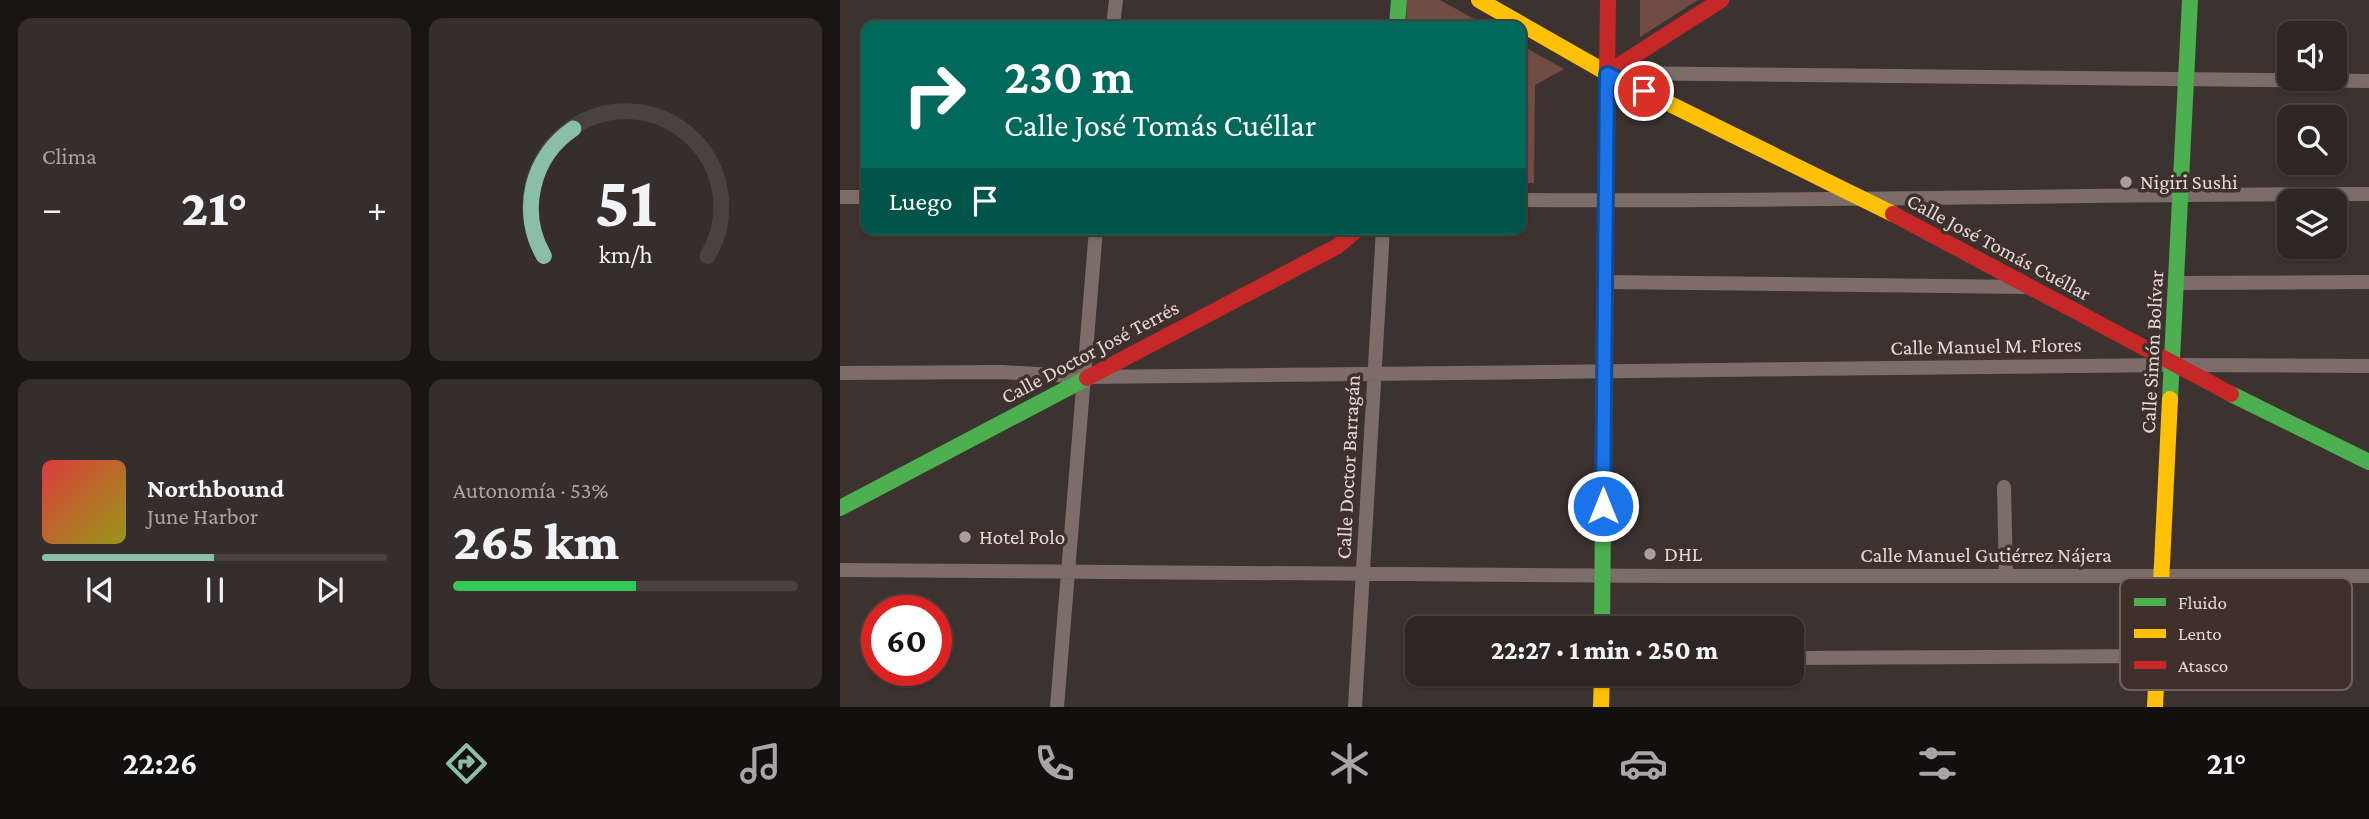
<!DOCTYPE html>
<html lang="es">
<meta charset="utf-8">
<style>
body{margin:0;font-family:"Crimson Pro",serif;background:#352e2c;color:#f1f3f6;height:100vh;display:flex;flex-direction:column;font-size:26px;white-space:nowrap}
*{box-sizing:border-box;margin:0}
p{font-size:23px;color:#a7a5a6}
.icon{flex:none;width:38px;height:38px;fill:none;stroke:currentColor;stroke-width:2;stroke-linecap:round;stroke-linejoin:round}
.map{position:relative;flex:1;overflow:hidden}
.drawer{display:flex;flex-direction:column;gap:18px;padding:18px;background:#191514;width:840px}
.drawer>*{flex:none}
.banner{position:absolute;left:21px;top:21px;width:665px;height:214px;border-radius:14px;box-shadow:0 2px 5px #0004,0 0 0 2px #484341;background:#00695c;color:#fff;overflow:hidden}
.buttons{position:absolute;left:1437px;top:21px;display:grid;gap:14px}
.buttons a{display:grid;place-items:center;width:70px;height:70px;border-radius:14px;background:#2d2624;box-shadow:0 2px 5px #0004,0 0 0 2px #484341;font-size:35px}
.speed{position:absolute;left:21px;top:595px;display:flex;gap:14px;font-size:35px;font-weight:700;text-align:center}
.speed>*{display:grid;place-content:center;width:91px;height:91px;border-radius:50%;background:#2d2624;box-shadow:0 2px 5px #0004,0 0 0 2px #484341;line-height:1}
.speed .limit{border:10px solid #d22;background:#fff;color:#111}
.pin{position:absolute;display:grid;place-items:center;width:60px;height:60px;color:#fff;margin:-30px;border:4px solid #fff;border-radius:50%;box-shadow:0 2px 7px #0007}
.me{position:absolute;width:77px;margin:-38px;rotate:0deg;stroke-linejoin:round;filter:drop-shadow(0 0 5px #0008)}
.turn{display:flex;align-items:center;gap:24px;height:147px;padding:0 28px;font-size:32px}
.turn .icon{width:91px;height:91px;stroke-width:2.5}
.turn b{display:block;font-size:49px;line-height:60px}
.then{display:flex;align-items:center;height:66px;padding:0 28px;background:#0003;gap:14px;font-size:26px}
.big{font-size:52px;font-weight:800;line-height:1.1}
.drawer .card{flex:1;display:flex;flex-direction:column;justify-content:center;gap:10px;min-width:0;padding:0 24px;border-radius:14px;background:#352e2c}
.drawer .dial{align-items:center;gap:0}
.dial svg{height:182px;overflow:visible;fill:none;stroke:#484341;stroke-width:7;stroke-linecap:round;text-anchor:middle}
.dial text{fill:#f1f3f6;stroke:none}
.song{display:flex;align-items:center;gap:21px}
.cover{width:84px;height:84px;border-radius:10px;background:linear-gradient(135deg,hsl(0 70% 55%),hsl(60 70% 35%))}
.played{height:7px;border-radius:4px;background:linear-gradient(90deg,#8abfa5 50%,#484341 50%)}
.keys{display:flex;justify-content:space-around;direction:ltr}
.heat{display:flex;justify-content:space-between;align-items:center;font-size:38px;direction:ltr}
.charge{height:10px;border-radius:5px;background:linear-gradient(90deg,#34c759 53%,#484341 0)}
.drawer .tiles{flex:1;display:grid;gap:18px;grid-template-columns:repeat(2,1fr)}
.trip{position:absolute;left:565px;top:616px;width:399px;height:70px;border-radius:14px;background:#2d2624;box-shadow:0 2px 5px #0004,0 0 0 2px #484341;font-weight:800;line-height:70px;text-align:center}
.tabs{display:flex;height:112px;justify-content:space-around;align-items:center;background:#120f0e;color:#a7a5a6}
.tabs .icon{width:49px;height:49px}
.tabs .active{color:#8abfa5}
.tabs b{font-size:32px;color:#f1f3f6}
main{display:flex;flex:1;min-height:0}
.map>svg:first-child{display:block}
</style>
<main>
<section class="drawer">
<div class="tiles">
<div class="card"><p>Clima</p>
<div class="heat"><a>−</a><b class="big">21°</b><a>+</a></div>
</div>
<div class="card dial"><svg viewBox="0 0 100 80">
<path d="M14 69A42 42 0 1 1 86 69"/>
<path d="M14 69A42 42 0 0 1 27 13" stroke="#8abfa5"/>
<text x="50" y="56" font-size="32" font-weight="700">51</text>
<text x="50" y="72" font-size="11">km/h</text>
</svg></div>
<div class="card">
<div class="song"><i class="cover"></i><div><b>Northbound</b><p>June Harbor</p></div></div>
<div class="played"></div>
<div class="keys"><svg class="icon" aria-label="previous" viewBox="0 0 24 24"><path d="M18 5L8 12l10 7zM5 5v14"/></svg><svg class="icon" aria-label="pause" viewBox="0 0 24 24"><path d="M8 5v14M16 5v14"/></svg><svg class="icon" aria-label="next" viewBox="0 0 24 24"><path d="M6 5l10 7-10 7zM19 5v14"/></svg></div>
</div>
<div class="card"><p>Autonomía · 53%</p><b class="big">265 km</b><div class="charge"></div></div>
</div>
</section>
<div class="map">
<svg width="1529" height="707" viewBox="0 0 1529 707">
<rect width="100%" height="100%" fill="#3c3330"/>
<path fill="#714c44" d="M567,0H600L647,26H566Z
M800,0H858L800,37Z
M681,45L724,69L695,85L694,183H681Z"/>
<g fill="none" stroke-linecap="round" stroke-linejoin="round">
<path stroke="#7c6d69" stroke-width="14" d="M273,26L276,0
M771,73L1529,81
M0,197H26
M681,200C964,202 1246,194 1529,194
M765,282L1187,287
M1336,283L1529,282
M0,373L162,372L246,377L1332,365L1529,366
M1164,487L1166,576
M0,570L829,576H1529
M952,658L1317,656
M217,707L256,229
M515,707L543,229"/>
<path stroke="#4caf50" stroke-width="16" d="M557,26L559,0
M1391,394L1529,462
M1330,399L1350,0
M0,508L247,378
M762,628L766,158"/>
<path stroke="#ffc107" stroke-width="16" d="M639,0L767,73L1053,214
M761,707L762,674
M1315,707L1330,399"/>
<path stroke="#c62828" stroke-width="16" d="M767,73L881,0
M766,158L768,0
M1053,214L1391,394
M247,378L496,247L518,229"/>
</g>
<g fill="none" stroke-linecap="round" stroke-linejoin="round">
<g stroke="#114b97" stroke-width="18">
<path id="route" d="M763,506L767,74L804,91"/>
</g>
<use href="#route" stroke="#1a73e8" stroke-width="12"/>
</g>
<g fill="#a99e9c" stroke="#40302c" stroke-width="2.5">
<circle cx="1286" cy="182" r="7"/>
<circle cx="125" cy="537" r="7"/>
<circle cx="810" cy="554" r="7"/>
</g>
<g text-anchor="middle" stroke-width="7" stroke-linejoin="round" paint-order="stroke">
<g font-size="21" fill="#e3d8d6" stroke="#40302c" text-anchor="start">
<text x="1300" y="189">Nigiri Sushi</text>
<text x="139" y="544">Hotel Polo</text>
<text x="824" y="561">DHL</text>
</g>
<g font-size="21" fill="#e3d8d6" stroke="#40302c">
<text transform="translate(1159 247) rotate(28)" y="7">Calle José Tomás Cuéllar</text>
<text transform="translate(1146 346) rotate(-1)" y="7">Calle Manuel M. Flores</text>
<text transform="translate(250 352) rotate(-28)" y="7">Calle Doctor José Terrés</text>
<text transform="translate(1312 352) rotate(-87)" y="7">Calle Simón Bolívar</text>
<text transform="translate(508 467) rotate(-87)" y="7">Calle Doctor Barragán</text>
<text x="1146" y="562">Calle Manuel Gutiérrez Nájera</text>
</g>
</g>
<rect x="1280" y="578" width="232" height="112" rx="10" fill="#40302c" stroke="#71625f" stroke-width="2"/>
<rect x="1294" y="598" width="32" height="8" fill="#4caf50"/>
<rect x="1294" y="629" width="32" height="9" fill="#ffc107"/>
<rect x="1294" y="661" width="32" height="8" fill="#c62828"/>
<g font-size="19" fill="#e3d8d6">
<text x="1338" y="609">Fluido</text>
<text x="1338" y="640">Lento</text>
<text x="1338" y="672">Atasco</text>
</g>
</svg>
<div class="buttons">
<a><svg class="icon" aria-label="sound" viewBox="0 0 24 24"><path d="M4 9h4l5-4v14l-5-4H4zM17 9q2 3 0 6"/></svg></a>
<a><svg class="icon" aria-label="search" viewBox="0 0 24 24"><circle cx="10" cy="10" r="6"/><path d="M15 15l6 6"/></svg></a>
<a><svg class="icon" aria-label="layers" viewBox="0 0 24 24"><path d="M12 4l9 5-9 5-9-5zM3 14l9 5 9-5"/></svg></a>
</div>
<div class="speed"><div class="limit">60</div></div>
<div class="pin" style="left:804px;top:91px;background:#d93025"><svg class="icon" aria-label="arrive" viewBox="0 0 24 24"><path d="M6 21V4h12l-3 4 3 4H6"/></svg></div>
<svg class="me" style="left:763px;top:506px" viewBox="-20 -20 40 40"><circle r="17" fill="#1a73e8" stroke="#fff" stroke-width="3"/><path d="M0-11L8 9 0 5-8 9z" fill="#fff"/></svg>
<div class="trip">22:27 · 1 min · 250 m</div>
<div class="banner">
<div class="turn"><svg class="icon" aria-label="right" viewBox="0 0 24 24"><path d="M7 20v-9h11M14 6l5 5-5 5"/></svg><div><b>230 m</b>Calle José Tomás Cuéllar</div></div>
<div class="then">Luego<svg class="icon" aria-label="arrive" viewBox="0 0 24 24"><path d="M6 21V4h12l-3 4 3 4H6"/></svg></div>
</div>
</div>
</main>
<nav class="tabs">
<b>22:26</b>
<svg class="icon active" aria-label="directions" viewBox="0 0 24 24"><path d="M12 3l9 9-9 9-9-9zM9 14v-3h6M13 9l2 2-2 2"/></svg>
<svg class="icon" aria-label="music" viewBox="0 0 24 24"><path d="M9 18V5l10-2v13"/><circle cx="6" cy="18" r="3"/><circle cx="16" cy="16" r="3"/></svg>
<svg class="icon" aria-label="phone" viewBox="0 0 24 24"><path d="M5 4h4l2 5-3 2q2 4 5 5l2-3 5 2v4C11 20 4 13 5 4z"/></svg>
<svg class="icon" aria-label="climate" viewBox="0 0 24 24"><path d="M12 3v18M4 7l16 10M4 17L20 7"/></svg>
<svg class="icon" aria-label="car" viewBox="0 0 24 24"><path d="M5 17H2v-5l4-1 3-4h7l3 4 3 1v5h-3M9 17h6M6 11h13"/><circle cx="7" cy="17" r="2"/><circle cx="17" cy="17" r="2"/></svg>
<svg class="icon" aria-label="filters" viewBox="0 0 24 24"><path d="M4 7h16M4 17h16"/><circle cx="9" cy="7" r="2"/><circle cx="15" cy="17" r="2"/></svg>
<b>21°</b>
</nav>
